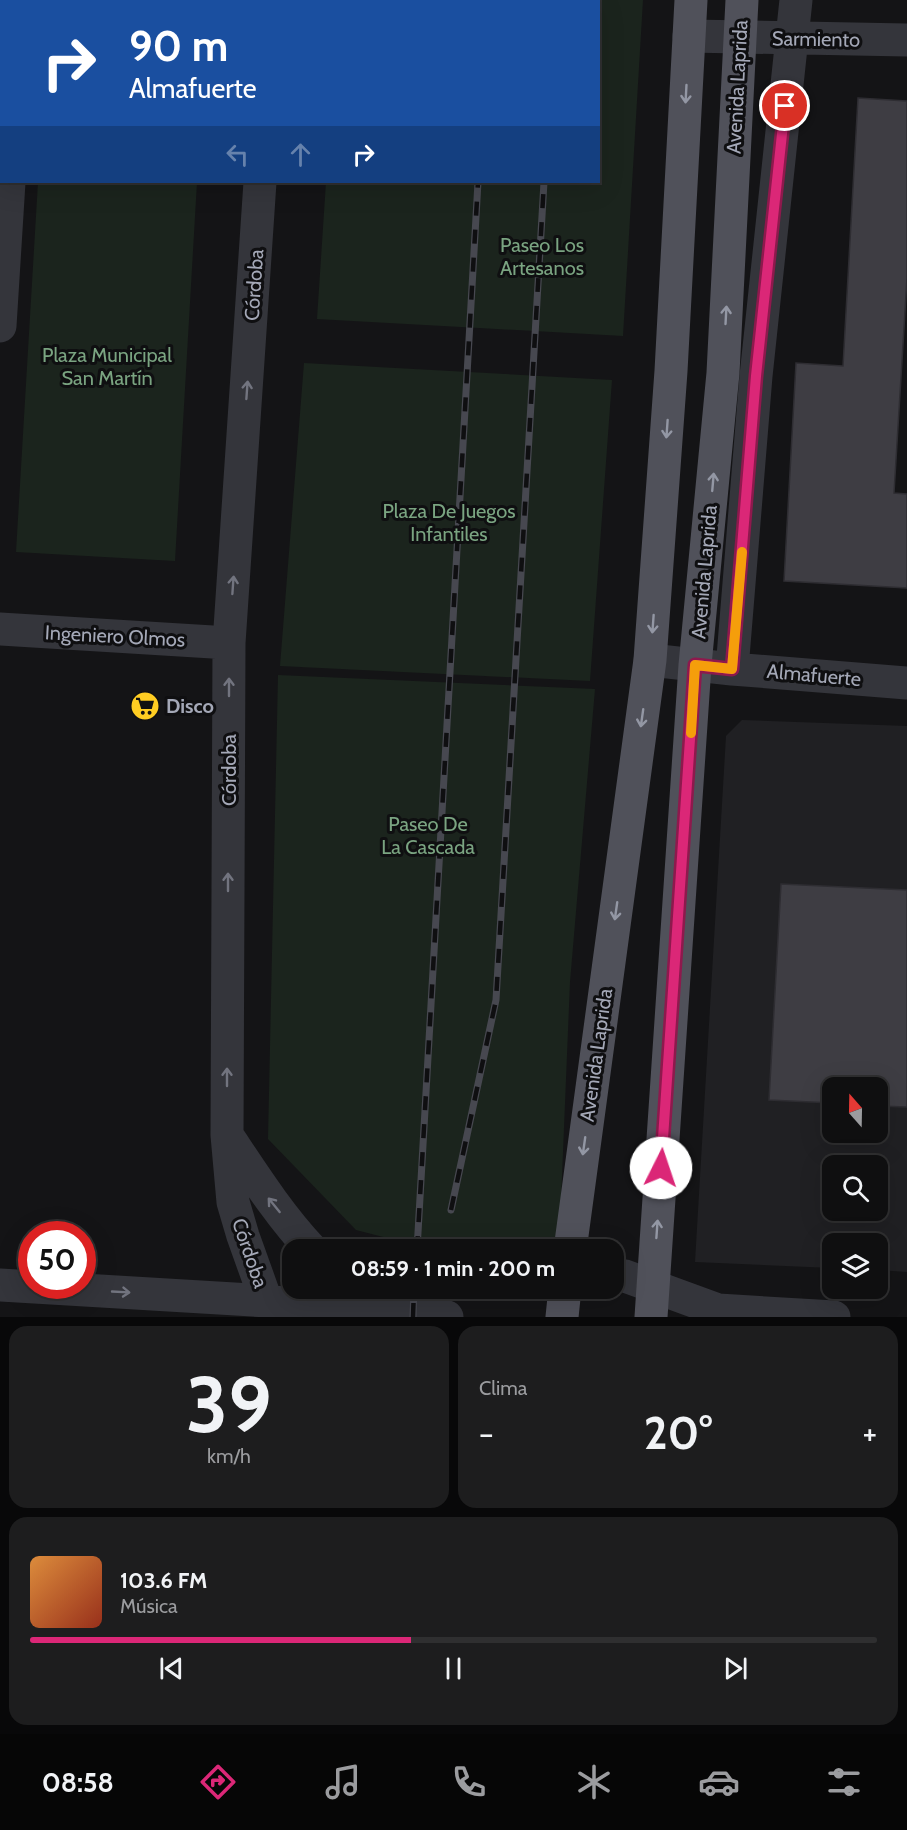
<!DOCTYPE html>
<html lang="es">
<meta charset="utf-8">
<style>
body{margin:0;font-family:Cabin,sans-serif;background:#1d1d1e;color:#f1f3f6;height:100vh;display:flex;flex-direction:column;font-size:22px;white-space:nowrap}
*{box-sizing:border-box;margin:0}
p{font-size:20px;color:#9b9c9f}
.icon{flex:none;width:33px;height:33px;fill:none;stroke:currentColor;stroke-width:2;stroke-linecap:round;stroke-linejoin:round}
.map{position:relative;height:1317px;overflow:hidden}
.sheet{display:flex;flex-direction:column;gap:9px;padding:9px;background:#080809;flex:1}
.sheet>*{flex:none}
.banner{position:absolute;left:0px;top:0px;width:600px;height:183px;box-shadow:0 6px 24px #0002,0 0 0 2px #2f2f30;background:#1a4fa0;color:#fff;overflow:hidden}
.needle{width:39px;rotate:340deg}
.controls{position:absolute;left:822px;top:1077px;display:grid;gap:12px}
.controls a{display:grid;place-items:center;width:66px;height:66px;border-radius:12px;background:#0f0f10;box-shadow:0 6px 24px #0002,0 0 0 2px #2f2f30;font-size:30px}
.speed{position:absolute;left:18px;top:1221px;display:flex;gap:12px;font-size:30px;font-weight:700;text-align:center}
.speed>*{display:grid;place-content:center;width:78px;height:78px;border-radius:50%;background:#0f0f10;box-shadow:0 6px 24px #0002,0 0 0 2px #2f2f30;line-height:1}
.speed .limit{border:9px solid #d22;background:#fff;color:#111}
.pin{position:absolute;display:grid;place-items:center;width:51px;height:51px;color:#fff;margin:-26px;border:3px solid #fff;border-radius:50%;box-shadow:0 2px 6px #0007}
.me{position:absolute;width:66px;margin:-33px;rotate:4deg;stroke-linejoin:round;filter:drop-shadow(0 0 4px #0008)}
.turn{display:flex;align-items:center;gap:21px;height:126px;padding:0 30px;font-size:27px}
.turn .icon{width:78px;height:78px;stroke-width:2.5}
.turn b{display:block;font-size:42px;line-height:51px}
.lanes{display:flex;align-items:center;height:57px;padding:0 30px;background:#0003;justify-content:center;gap:30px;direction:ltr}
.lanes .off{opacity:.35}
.big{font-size:45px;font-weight:700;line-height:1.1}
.sheet .tile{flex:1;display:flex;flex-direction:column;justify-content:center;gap:9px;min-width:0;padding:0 21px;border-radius:18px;background:#1d1d1e}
.sheet .dial{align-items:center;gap:0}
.dial b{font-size:78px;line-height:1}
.song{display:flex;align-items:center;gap:18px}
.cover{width:72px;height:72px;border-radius:9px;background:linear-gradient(135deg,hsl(30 70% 55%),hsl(10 70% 35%))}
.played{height:6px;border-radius:3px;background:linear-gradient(90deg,#db2777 45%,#2f2f30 45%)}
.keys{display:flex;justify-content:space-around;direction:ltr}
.heat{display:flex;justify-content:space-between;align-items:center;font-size:33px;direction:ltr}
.sheet .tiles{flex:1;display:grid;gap:9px;grid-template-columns:1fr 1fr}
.tile:last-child{grid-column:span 2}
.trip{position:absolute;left:282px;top:1239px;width:342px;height:60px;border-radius:18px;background:#0f0f10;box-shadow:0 6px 24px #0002,0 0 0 2px #2f2f30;font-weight:700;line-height:60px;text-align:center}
.dock{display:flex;height:96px;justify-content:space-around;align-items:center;background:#060606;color:#9b9c9f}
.dock .icon{width:42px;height:42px}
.dock .selected{color:#db2777}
.dock b{font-size:27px;color:#f1f3f6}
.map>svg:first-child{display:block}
</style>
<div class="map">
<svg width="907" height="1317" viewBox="0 0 907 1317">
<rect width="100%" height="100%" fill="#141416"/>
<path fill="#202023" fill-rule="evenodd" d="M742,720L907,726V1272L878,1270V1244H832V1268L695,1262L726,736ZM832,1088H878V1132H832ZM832,1166H878V1210H832Z"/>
<path fill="#1b241d" d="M336,0H643L623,336L317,319L326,182H598V2L336,1Z
M38,182H197L175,561L16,552Z
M304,363L612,380L590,681L280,666Z
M278,675L595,689L570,982L559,1249H430L356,1230L268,1139Z"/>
<path fill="#3e3d43" stroke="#2e2d32" stroke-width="1.5" d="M858,98L907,101V278L894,493L907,494V588L784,581L796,363L843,366Z
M781,884L907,890V1107L878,1106V1088H832V1103L769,1100Z"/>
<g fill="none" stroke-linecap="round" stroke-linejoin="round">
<path stroke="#34353b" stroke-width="33" d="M21,2V0
M272,2V0
M689,36L907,40
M260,182L229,643L227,1135L233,1202L243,1236L272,1317
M0,326L9,182
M0,629L229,643
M650,660L732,669L907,683
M732,669L756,376L796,0
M229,1138C255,1177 280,1216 312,1250
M614,1274L625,1276L718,1310L834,1317
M0,1285L267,1301L447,1317"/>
<path stroke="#50515a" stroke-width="33" d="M570,1250L650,660L671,371L691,0
M562,1317L565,1288
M651,1317L695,665L723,373L742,0"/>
<g stroke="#474850" stroke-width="7">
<path id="rail" d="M489,2V0
M555,2V0
M451,1210L496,1000L544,182
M417,1250L478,182
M413,1317L414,1288"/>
</g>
<use href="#rail" stroke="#0f0f11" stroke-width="4.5" stroke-dasharray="14" stroke-linecap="butt"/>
</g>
<defs><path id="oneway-shaft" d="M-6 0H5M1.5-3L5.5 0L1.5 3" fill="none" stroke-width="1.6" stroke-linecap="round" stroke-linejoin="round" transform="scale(1.5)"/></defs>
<g stroke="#9397a4">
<use href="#oneway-shaft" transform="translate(686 94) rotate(93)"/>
<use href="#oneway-shaft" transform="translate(726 315) rotate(-87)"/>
<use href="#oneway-shaft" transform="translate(667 429) rotate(94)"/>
<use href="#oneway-shaft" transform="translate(713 482) rotate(-85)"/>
<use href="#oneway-shaft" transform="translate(653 624) rotate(94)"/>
<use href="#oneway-shaft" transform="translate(642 718) rotate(98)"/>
<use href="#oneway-shaft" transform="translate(616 911) rotate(98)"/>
<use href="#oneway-shaft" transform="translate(584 1146) rotate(98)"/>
<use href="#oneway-shaft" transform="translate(657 1229) rotate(-86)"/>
</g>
<g stroke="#72747f">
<use href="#oneway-shaft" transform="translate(247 390) rotate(-86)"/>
<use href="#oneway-shaft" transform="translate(233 585) rotate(-86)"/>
<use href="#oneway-shaft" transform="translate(229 687) rotate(-90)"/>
<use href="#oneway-shaft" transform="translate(228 882) rotate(-90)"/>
<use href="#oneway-shaft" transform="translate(227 1077) rotate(-90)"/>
<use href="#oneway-shaft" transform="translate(274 1205) rotate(-129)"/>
<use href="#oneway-shaft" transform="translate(121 1292) rotate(3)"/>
</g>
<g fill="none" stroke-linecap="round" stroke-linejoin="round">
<g stroke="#8e194d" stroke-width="15">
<path id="route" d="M661,1168L695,665L732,669L756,376L785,106"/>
</g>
<use href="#route" stroke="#db2777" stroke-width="10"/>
<path stroke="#f59e0b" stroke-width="10" d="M691,733L695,665L732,669L742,552"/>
</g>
<defs>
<g id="supermarket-disc" transform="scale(1.5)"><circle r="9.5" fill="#ffcd22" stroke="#0f0f11"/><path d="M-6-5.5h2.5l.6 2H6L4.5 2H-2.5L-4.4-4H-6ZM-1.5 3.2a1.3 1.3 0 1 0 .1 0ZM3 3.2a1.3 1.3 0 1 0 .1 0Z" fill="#111"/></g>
</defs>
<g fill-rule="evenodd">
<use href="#supermarket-disc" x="145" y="706"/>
</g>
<g text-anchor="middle" stroke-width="6" stroke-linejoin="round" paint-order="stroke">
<g font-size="20" fill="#a4a8b7" stroke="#0f0f11">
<text transform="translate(816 39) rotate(1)" y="7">Sarmiento</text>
<text transform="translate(737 87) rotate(-87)" y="7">Avenida Laprida</text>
<text transform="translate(254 285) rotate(-86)" y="7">Córdoba</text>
<text transform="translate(704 572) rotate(-85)" y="7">Avenida Laprida</text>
<text transform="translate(115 636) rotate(3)" y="7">Ingeniero Olmos</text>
<text transform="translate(814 675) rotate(5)" y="7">Almafuerte</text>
<text transform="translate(229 770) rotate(-90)" y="7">Córdoba</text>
<text transform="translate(596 1055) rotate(-82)" y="7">Avenida Laprida</text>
<text transform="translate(250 1253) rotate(71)" y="7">Córdoba</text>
</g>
<g font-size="20" fill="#7aa481" stroke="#0f0f11">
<text x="542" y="252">Paseo Los<tspan x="542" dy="23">Artesanos</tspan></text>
<text x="107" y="362">Plaza Municipal<tspan x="107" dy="23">San Martín</tspan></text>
<text x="449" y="518">Plaza De Juegos<tspan x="449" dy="23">Infantiles</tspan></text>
<text x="428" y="831">Paseo De<tspan x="428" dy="23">La Cascada</tspan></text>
</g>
<g font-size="20" font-weight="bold" fill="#a4a8b7" stroke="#0f0f11" text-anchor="start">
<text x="166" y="713">Disco</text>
</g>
</g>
</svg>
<div class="controls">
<a><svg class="needle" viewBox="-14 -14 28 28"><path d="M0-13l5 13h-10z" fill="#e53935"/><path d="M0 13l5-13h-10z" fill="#9b9c9f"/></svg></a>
<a><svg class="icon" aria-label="search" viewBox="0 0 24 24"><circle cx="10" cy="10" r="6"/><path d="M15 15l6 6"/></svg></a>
<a><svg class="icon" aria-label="layers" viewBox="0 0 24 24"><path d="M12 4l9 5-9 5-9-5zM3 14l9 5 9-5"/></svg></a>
</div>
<div class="speed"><div class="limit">50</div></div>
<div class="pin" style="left:785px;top:106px;background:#d93025"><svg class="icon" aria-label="arrive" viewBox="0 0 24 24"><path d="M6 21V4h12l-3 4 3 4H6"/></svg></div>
<svg class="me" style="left:661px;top:1168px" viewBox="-20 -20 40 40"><circle r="19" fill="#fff"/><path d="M0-13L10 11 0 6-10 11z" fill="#db2777"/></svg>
<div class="trip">08:59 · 1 min · 200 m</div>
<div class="banner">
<div class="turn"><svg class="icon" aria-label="right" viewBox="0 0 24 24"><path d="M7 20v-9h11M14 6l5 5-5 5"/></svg><div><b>90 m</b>Almafuerte</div></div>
<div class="lanes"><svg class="icon off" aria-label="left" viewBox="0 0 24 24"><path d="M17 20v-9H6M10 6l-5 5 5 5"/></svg><svg class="icon off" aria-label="ahead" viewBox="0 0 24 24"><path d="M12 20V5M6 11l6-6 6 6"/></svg><svg class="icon" aria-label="right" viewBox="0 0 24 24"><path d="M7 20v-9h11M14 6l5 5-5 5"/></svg></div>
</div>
</div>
<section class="sheet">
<div class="tiles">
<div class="tile dial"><b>39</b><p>km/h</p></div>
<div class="tile"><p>Clima</p>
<div class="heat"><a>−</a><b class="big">20°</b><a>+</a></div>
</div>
<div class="tile">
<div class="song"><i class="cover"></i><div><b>103.6 FM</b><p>Música</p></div></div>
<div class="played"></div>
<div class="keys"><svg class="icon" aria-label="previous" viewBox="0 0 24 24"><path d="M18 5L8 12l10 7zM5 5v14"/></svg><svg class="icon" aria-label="pause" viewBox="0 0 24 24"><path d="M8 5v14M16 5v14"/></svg><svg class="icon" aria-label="next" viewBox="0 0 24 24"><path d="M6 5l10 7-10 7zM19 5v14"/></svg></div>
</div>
</div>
</section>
<nav class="dock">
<b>08:58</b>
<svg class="icon selected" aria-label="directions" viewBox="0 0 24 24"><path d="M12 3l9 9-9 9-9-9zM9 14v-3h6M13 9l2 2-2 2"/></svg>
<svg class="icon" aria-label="music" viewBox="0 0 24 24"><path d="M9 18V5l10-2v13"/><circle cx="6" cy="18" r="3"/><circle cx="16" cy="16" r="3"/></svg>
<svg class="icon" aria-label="phone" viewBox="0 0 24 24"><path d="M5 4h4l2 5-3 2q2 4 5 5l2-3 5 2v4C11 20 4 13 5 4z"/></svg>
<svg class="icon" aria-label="climate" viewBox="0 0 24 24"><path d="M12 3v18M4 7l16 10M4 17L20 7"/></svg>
<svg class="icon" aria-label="car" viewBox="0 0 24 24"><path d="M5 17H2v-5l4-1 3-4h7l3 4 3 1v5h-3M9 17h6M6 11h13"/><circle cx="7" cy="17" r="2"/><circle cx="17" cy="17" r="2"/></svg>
<svg class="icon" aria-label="filters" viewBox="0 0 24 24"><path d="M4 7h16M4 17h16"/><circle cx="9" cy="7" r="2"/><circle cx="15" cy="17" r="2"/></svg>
</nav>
